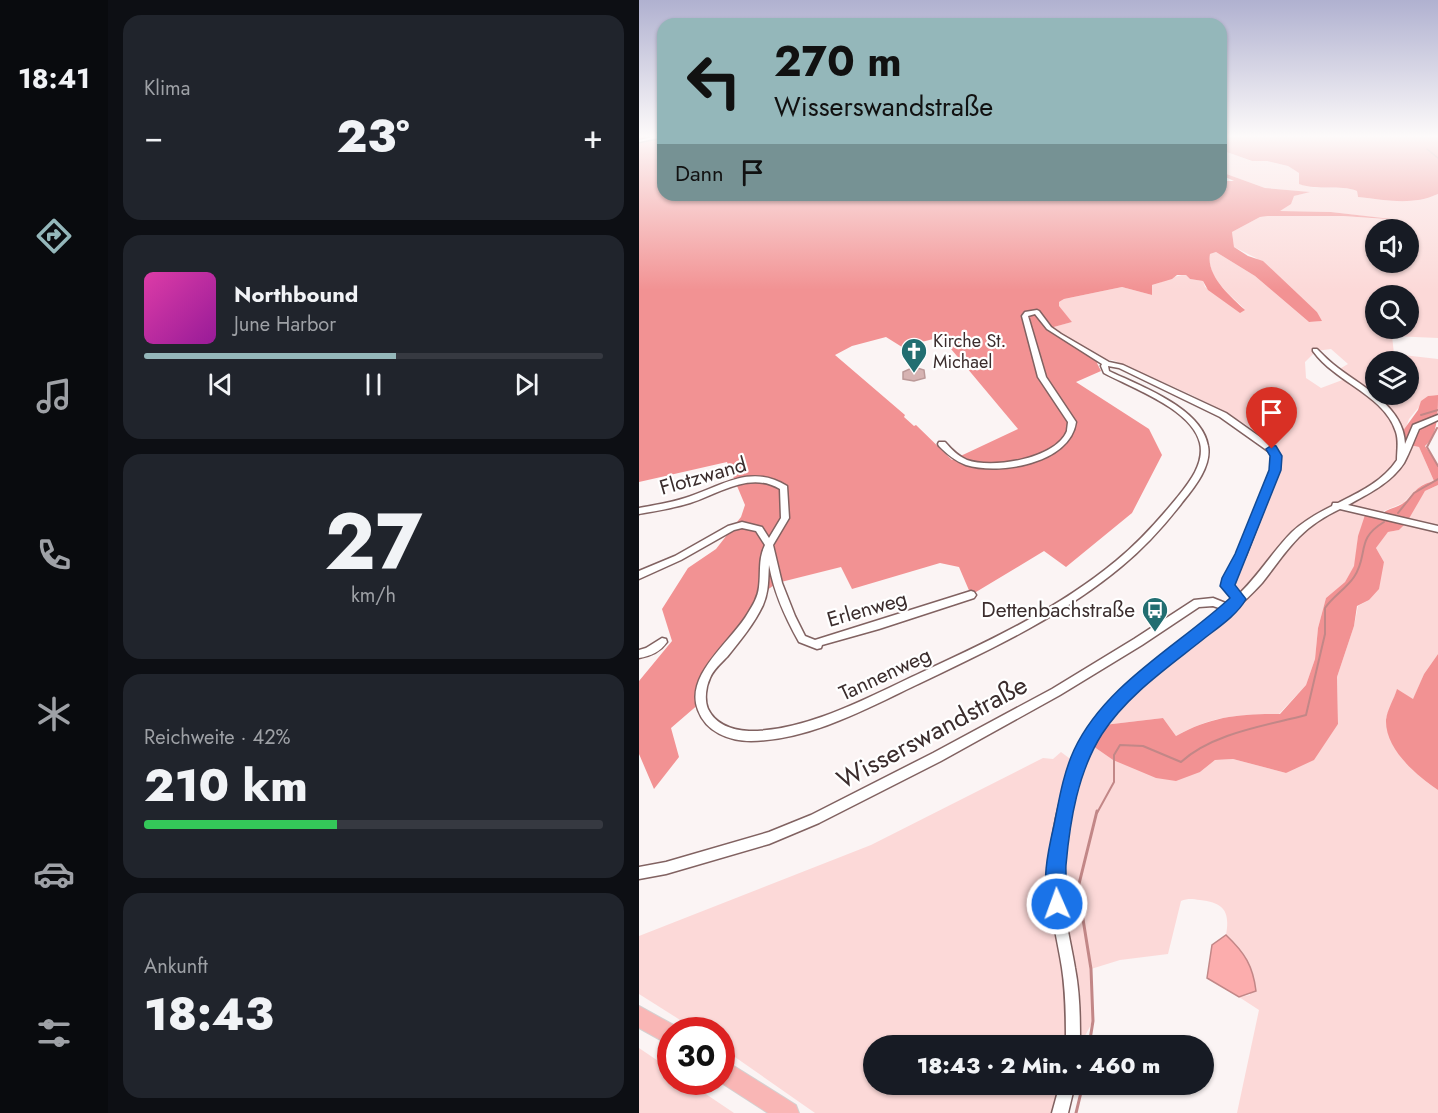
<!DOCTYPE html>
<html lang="de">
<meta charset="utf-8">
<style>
body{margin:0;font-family:Jost,sans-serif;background:#20242c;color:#f1f3f6;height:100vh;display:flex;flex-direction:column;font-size:22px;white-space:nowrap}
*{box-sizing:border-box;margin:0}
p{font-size:20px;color:#9ea1a6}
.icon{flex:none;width:33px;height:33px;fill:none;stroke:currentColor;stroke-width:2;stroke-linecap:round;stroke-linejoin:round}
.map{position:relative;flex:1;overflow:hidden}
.panel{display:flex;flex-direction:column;gap:15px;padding:15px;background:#0d0f14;width:531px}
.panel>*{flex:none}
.banner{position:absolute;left:18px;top:18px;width:570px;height:183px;border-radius:18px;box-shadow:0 2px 4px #0004;background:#94b7ba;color:#111;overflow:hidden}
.controls{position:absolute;left:726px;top:219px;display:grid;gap:12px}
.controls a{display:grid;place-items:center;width:54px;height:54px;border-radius:50%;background:#171b24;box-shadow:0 2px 4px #0004;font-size:30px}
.speed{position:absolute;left:18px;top:1017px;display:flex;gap:12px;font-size:30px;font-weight:700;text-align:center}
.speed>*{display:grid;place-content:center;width:78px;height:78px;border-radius:50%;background:#171b24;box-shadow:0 2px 4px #0004;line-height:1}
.speed .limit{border:9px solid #d22;background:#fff;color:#111}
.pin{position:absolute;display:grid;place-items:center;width:51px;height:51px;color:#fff;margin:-62px -26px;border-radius:50% 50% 50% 0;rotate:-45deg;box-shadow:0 0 6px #0007}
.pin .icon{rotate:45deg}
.me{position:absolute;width:66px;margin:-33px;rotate:358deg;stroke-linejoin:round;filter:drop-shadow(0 0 4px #0008)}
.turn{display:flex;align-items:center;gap:21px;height:126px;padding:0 18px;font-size:27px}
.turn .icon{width:78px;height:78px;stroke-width:2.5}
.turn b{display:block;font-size:42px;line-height:51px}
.then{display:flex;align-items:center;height:57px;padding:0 18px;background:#0003;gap:12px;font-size:22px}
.big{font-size:45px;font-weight:800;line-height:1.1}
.panel .tile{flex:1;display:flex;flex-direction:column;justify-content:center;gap:9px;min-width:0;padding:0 21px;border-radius:18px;background:#20242c}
.panel .dial{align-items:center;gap:0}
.dial b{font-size:78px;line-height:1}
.song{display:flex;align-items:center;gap:18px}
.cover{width:72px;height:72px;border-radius:9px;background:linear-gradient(135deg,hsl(320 70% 55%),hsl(300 70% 35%))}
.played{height:6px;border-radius:3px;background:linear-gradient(90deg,#94b7ba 55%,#363941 55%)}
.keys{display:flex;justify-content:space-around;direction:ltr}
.heat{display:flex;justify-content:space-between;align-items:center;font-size:33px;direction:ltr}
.charge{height:9px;border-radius:4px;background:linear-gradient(90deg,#34c759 42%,#363941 0)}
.trip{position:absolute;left:224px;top:1035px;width:351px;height:60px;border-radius:30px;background:#171b24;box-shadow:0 2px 4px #0004;font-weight:800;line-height:60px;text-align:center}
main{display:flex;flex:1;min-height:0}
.dock{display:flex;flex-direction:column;width:108px;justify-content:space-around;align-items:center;background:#090b0e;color:#9ea1a6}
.dock .icon{width:42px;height:42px}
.dock .on{color:#94b7ba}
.dock b{font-size:27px;color:#f1f3f6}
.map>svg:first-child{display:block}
</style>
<main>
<nav class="dock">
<b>18:41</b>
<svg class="icon on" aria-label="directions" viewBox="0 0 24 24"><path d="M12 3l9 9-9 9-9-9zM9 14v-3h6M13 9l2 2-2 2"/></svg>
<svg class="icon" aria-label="music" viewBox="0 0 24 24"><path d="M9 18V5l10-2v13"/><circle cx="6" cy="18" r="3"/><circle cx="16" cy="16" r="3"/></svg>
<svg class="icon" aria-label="phone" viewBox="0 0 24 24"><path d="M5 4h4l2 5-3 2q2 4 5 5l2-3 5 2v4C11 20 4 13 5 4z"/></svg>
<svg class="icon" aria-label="climate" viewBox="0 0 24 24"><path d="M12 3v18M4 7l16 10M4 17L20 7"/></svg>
<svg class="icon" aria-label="car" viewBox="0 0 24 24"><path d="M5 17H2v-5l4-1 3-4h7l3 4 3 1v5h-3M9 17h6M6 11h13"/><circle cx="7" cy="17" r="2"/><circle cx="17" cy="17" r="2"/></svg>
<svg class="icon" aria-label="filters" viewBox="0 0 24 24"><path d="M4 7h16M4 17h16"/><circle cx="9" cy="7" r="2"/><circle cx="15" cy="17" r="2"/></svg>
</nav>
<section class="panel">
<div class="tile"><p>Klima</p>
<div class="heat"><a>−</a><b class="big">23°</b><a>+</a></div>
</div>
<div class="tile">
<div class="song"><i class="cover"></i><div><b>Northbound</b><p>June Harbor</p></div></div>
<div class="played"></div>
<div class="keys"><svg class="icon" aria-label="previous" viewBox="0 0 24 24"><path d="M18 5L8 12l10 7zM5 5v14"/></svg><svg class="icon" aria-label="pause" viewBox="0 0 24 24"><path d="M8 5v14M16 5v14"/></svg><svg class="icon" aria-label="next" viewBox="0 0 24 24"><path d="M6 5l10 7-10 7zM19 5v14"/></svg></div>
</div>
<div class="tile dial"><b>27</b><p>km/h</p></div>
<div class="tile"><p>Reichweite · 42%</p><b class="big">210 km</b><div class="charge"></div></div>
<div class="tile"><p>Ankunft</p><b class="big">18:43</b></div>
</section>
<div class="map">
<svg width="799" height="1113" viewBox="0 0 799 1113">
<rect width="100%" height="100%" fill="#fbf4f4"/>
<path fill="#fcd9d8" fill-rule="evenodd" d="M582,150L612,161H628L649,166L660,173L661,184C680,192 699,183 718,191L719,197C747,200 773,206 799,194V338L753,336L755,354L799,359V395L789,396L770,419L762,443L780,447L795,481L783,485L764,503L745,511L719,536L716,565L706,582L687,598L679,628L676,659L667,685L640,714C601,714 572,716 537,736L524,718L465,725L528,665L606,601L593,586L638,474L642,457C620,418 516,380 474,360H460L410,328L433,322L420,307V302L425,299L483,287L513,295V285C525,282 535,275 547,275L551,279L564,281L566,287L606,309C592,296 567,277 571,254L577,252L616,276L670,322L682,321L678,312L617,258L595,247L593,232L621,217L629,216H704L757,220L692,212L640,211L655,196L669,192L626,188L582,172ZM736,230H770V262H736ZM736,296H770V328H736ZM692,349L709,364L697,371L706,379L682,388L667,378L666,362L677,351ZM736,362H770V394H736Z
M799,485V654L785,674L774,700L758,690L747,718L789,783L799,790V1113H598L620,1010L600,997L611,995L599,947L587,935C591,912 586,903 561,900C554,899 549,898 542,901L529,954L481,960L452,969L454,1021L441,1045L234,1046V1084L429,1085L421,1113H176L83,1048L82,1030H57L0,994V936L232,845L404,758L414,759L422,752L438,764L451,744L474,760L561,772L576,760L594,759L647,773L699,724L698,677L715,626L719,606L730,600L745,562L737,548L749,532L760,530L786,491Z
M0,1048L31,1069L32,1082H49L95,1113H0Z"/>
<path fill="#f29293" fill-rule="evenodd" d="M0,135H24V195H582V181H595L582,175V172L626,188L671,192L655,196L652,204L641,211L692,212L761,220L704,216H629L621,217L593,232L595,247L609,256L624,261L678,312L683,321L670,322L616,276L577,252L571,254C567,276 592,297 606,310L601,313L569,290L564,281L551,279L547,275H538L533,279L513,285V295L483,287L425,299L420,302V306L433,322L411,328L460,360L458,363L462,371L437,382L510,429L523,455L493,513L427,567L405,551L332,595L320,567L301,563L213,589L202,567L138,583L124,593L67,674L61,703L32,728L40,757L15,789L0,754V681L33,641L23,609L49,568L77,549L102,517L106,505L88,462L0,482ZM247,337L263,347L302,337L379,429L313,460L277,425L275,426L265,417L266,415L196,355L213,346Z
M582,135H799V194C773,206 747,200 719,197L718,191C700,184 680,191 660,184V173L649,166L628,161H613L582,150Z
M799,395C799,412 799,436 786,446L799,465V485L786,491L768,522L760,530L749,532L737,548L745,562L740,589L730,600L718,606L715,626L698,677L699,724L675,760L647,773L594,759L576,760L561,772L537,781L517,778L474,760L451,744L465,725L524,718L537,736C573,716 601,714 641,714L667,685L676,659L679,628L687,598L706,582L715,566L719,536L727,512L741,515C748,509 756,508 763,504C777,495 773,487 795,481L780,447L761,443V435L779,410L782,401L789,396Z
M799,654V790C777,775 746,749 747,720C748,710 755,699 758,689L774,699L785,674Z"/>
<path fill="#fcadad" stroke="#c28787" stroke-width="1.5" d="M587,935C606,953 614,966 617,991L600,997L568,978L573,945Z"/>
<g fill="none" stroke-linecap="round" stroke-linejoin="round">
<path stroke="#c28787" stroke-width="1.5" d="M788,149L799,158"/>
<path stroke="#c28787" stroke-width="2" d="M782,415L799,410
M798,428L788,447L799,466
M759,513L775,493L799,479
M458,813L475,782V755L481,745L504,746L542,762C574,733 626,726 667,715L686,634V608C694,596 707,589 715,577C730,555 716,539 745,522"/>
<path stroke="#c28787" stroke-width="3" d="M450,1046L454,1021L452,969L439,888L458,811
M437,1113L444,1084"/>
</g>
<path fill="#d6b3b2" stroke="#bb9998" stroke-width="1.5" d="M275,367L285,370L286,378L275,381L264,379V372Z"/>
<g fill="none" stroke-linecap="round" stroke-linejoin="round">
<g stroke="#816261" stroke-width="3">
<path id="minor" d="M24,135V137L0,142V140Z
M398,310L400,311L412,327L422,334L470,362L484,365L587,413L635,447L641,456L640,470L607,555L595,578L593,585L600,594C620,575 634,551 653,532C665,521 679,513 693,506L694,503H699C721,492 744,481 758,460C758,451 760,441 757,432C748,403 716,389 694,371C686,365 680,359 674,351V349H678C685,356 691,362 699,368C725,388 765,407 766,444L774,425L799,415V420L780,429C775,440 771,452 765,463C752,483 729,494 709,505L799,526V532L701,509C686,516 672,525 660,537C646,551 635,568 623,583C613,594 601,605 590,615C558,643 522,666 492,696C441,746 419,822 424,892C425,918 432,943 436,968C441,994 441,1020 441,1046H427C427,1020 427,994 423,968C419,942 412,917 411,891C408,819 432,742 484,690C514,660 551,637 583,609L574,606L560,607L503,645L421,695L302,761L180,823L130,844L27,874L0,879V867L27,862L130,832L172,815L294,753L413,689L495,639L555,600L574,598L589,604L594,599L583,586L585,578L599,555L632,470L633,456L629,451L581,417L480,368L469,366L470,371C501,386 563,408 569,446C573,467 554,489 542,504C524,527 505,548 483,566C421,618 346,652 273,687C223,711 169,740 112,741C90,741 67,732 59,710C45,675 93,641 109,613C114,605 119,597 120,587C122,572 119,559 126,545L117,531L103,528L95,530L42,560L0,579V571L36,556L89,526L103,522L123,527L130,538L142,518L141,489C111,471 81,493 51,503C35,508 17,511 0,514V508C15,505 31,503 46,498C82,487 111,463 148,486L150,518L134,545L143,583L156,616L166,636L176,640L332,591L335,592L337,595L335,598L240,629L183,645L182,648L178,649L160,642C146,617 135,593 130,565C129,579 130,591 124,605C115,624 101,641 88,657C82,663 74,670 71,678C67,686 65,700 69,709C77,725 93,730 110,731C165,732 228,698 277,675C346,643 418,610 477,561C499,543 518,522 537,499C549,484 566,464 561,443C553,409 493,388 465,373L462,366L463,364L408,329L396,314L389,316L407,377L437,422C431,464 360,475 327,465C316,461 308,454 300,446L299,444L300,442H306C312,449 319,456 328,460C353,469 417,459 428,431C428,430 429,423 429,422L399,377L383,316L386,312Z
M23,638L27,639L28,642C21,652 12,656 0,658V650L7,648Z
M421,1084H436L429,1113H413Z"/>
</g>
<g stroke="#d4d1d1" stroke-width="2">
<path id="highway" d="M0,1006L40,1028V1030H32V1046L0,1028Z
M82,1058L157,1105L160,1113H129L81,1082Z"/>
</g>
<use href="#minor" fill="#fff" fill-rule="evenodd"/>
<use href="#highway" fill="#f9b6b5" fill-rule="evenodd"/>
</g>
<linearGradient id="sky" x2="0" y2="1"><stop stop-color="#b0b1d0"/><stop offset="0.47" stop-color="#fdfafa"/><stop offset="1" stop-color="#fdfafa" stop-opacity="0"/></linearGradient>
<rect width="799" height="290" fill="url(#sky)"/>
<path fill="#1a73e8" stroke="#114b97" stroke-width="1.5" d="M633,445L637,446L643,456L642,470L596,585L607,599C599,614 580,627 567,637C531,666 489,694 463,734C439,772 431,820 427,865C426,880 431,897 425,911L418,913L412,911C401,886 409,851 415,825C420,800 424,774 435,750C466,684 539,646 591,598L581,586L583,578L596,554L630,470L631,456L627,449Z"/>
<defs>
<g id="church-pin" transform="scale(1.35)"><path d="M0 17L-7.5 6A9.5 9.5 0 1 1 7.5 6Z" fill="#226e71" stroke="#fff"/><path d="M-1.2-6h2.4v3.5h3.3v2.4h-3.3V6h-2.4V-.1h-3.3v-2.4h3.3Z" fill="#fff"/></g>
<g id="bus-pin" transform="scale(1.35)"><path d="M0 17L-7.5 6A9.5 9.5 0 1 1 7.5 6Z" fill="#226e71" stroke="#fff"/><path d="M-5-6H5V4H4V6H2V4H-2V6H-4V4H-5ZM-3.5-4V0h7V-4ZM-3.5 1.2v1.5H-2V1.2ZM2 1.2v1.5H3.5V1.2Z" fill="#fff"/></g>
</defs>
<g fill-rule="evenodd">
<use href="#church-pin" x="275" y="351"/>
<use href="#bus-pin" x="516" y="610"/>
</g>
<g text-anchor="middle" stroke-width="4.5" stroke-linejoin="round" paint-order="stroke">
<g font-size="18" fill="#3b2d2d" stroke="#fff" text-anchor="start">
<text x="294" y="347">Kirche St.<tspan x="294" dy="21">Michael</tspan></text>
</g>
<g font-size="21" fill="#3b2d2d" stroke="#fff">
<text transform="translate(64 476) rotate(-16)" y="7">Flotzwand</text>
<text transform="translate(228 609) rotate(-16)" y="7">Erlenweg</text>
<text transform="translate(246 674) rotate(-25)" y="7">Tannenweg</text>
</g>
<g font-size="21" fill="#3b2d2d" stroke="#fff" text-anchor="end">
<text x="496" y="617">Dettenbachstraße</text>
</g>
<g font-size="26" fill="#3b2d2d" stroke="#fff">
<text transform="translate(293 732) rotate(-28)" y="9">Wisserswandstraße</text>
</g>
</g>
</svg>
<div class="controls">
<a><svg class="icon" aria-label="sound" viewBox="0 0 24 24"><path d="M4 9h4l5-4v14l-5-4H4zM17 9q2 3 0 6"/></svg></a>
<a><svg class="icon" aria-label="search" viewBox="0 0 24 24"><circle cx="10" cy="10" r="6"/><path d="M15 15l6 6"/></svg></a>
<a><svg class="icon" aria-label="layers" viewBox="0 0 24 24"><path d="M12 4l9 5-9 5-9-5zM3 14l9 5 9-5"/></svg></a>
</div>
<div class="speed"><div class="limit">30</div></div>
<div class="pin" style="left:633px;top:449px;background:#d93025"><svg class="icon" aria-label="arrive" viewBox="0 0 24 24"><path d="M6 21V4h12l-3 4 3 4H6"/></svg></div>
<svg class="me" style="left:418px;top:904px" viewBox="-20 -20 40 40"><circle r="17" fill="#1a73e8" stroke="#fff" stroke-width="3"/><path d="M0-11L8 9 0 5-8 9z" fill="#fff"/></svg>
<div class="trip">18:43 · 2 Min. · 460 m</div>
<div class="banner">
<div class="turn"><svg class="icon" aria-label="left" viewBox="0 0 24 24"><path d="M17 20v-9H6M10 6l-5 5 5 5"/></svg><div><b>270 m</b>Wisserswandstraße</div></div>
<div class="then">Dann<svg class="icon" aria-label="arrive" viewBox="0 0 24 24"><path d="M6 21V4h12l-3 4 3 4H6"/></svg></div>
</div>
</div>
</main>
